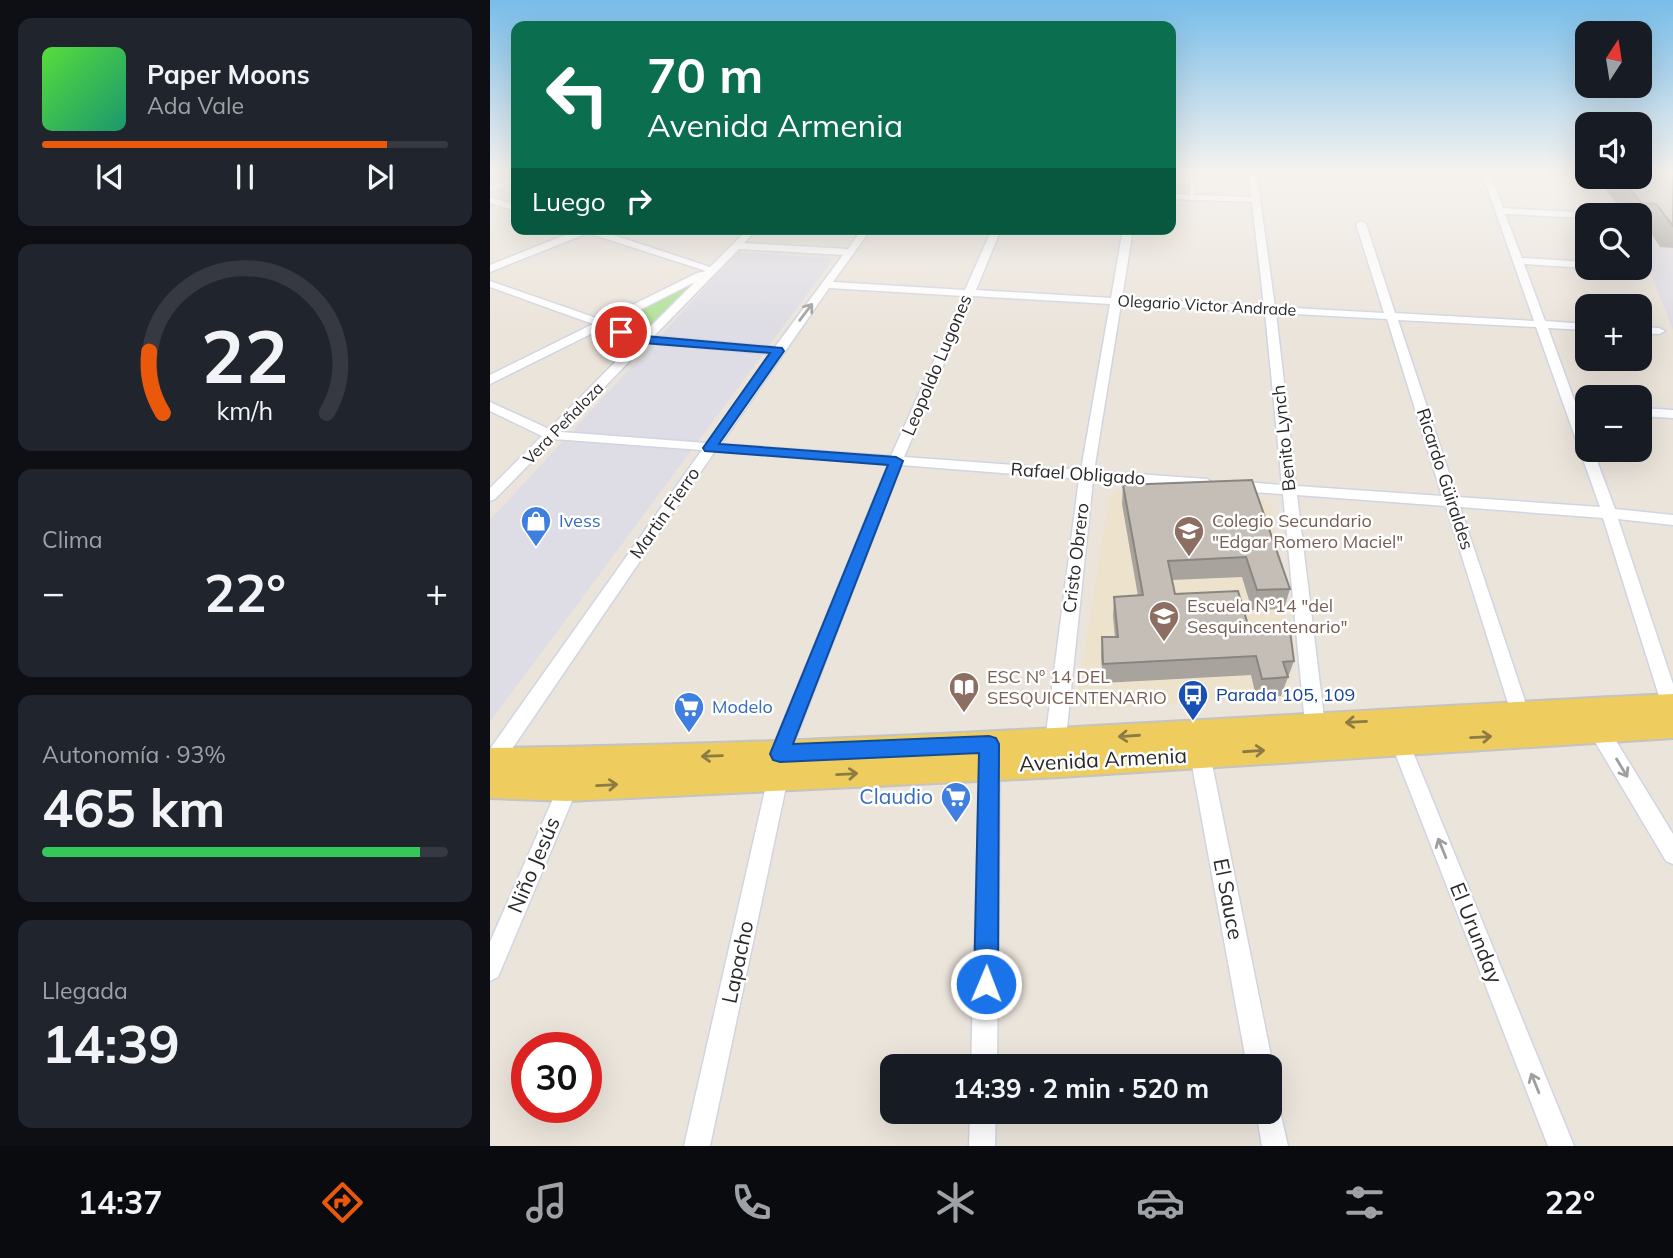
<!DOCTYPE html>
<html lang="es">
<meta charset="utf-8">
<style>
body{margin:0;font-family:Mulish,sans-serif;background:#20242c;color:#f1f3f6;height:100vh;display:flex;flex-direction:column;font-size:26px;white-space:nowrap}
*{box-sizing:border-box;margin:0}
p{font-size:23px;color:#9ea1a6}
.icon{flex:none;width:38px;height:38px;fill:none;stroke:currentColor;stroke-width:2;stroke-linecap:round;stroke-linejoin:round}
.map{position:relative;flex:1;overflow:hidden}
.side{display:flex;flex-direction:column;gap:18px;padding:18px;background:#0d0f14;width:490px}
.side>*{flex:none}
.banner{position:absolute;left:21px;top:21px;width:665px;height:214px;border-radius:14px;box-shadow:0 7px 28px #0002;background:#0b6e4f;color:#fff;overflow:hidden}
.needle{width:46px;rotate:12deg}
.controls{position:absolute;left:1085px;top:21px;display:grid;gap:14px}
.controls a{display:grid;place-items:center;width:77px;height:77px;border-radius:14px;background:#171b24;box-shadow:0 7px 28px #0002;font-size:35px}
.speed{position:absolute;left:21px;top:1032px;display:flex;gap:14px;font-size:35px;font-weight:700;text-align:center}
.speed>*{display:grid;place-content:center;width:91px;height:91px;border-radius:50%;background:#171b24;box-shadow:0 7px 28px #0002;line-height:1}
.speed .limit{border:10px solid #d22;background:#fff;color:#111}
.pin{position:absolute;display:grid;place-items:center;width:60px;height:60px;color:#fff;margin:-30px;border:4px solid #fff;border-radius:50%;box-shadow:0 2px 7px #0007}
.me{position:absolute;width:77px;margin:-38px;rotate:1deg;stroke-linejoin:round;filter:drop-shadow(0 0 5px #0008)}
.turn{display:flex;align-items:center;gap:24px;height:147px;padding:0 21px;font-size:32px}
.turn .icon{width:91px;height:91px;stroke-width:2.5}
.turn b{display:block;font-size:49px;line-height:60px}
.then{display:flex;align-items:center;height:66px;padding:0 21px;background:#0003;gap:14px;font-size:26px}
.big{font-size:52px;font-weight:700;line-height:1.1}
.side .card{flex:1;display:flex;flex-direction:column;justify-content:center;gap:10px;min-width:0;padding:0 24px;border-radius:14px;background:#20242c}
.side .dial{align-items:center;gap:0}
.dial svg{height:182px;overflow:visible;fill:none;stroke:#363941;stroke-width:7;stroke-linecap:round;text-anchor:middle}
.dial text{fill:#f1f3f6;stroke:none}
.song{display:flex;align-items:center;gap:21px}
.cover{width:84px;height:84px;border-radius:10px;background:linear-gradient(135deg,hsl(110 70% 55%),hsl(160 70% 35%))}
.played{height:7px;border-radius:4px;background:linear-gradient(90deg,#ea580c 85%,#363941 85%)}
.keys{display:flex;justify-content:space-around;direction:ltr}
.heat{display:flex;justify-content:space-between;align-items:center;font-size:38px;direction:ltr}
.charge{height:10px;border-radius:5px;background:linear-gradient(90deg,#34c759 93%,#363941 0)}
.trip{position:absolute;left:390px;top:1054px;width:402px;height:70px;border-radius:14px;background:#171b24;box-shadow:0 7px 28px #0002;font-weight:700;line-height:70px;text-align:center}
.tab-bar{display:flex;height:112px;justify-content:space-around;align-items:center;background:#090b0e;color:#9ea1a6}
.tab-bar .icon{width:49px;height:49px}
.tab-bar .on{color:#ea580c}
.tab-bar b{font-size:32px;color:#f1f3f6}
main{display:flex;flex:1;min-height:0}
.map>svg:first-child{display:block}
</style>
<main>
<section class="side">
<div class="card">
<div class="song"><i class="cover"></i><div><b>Paper Moons</b><p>Ada Vale</p></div></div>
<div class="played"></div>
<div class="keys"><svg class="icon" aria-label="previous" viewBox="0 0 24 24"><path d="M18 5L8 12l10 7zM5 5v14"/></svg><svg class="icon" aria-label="pause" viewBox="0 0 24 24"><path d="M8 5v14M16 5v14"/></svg><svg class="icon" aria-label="next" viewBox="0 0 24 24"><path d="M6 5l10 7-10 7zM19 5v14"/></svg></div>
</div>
<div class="card dial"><svg viewBox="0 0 100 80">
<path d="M14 69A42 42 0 1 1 86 69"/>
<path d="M14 69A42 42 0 0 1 8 42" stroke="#ea580c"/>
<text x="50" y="56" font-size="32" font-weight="700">22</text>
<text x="50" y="72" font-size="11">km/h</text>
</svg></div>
<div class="card"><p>Clima</p>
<div class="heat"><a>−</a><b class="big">22°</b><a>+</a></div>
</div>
<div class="card"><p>Autonomía · 93%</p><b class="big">465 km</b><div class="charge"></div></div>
<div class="card"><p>Llegada</p><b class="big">14:39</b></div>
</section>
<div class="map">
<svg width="1183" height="1146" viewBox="0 0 1183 1146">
<rect width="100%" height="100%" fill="#ebe4db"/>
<path fill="#dedce4" d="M1150,170H1183V330L1150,247Z
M248,252L344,258L0,722V520Z"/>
<path fill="#ede2cb" d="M630,491L772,499L783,507L800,685L791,696L606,710L587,699L619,498Z"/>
<path fill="#b1e198" d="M209,280L153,334L119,325Z"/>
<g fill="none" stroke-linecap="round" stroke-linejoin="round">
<g stroke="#d1d4e2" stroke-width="6">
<path id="service" d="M0,189L26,179
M702,198L703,170"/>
</g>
<g stroke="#d1d4e2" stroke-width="3">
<path id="minor" d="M758,170H766L785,307L894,313L866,224L871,221L876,224L905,313L1044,321L991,170H999L1013,208L1102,213L1103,215H1097V218L1015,214L1032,258L1097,262V268L1034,264L1055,321L1097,324V330L1058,328L1097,435V450H1103L1125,509L1183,515V525L1128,519L1183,684V720L1176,718L1174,712L1113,518L970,507L1041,719L1039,725L1032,727L1025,725L1023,719L956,506L807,495L836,734L834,740L827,742L820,740L815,724L793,494L743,491L736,486L743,481L792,485L775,312L631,304L604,471L717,479L724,484L717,489L603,480L575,747L572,753L565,755L558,753L555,741L589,479L411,465L300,754L298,777L220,1146H194L278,777L280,754L398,464L225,451L7,771L0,774V749L212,450L64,439L5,499L0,501V488L52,436L0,411V402L59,429L147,340L113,328L0,384V375L103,324L0,287V281L112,320L207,273L216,271L98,233L0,272V265L90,229H105L220,267L258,229H267L254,243L358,249L372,229H381L343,282L475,290L502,229H511L486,290L621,298L633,229H643L632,298L774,306L762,202L681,199V194L761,197ZM249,249L353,255L285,347L164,336ZM205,282L152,335L122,324ZM339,288L473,296L401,456L231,444ZM483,296L620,304L591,470L414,457ZM786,313L897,319L952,496L806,486ZM908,320L1046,327L1110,507L967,497ZM157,343L280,354L217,443L71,432Z
M1010,170L1096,171L1097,175L1014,172Z
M0,197L26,205V211L0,203Z
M1150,327L1169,328L1175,331L1169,334L1150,333Z
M1150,408L1183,410V418L1150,416Z
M1105,716L1112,718L1183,834V864L1176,861L1098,730L1096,724L1098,718Z
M907,727L914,729L916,735L1084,1146H1058L898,735L900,729Z
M709,740L716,743L719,749L783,1066L780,1071V1066H757L699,749L702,743Z
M500,751L507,754L510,760L507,1066H481L490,760L493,754Z
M80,773L87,776L90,782L8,977L0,981V942L73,776Z
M780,1099L788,1102L798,1146H772L766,1111H780Z
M480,1111H506L505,1146H479Z"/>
</g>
<g stroke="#c3c3c3" stroke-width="4">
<path id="primary" d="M1183,694V738L570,777L77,801L0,798V748C395,744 789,713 1183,694Z"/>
</g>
<use href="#service" stroke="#fff" stroke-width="4.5"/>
<use href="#minor" fill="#fff" fill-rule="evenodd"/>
<use href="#primary" fill="#eecd5e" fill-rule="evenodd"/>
</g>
<path fill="#a9a39d" d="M1177,172H1183V248L1170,247L1155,224H1150V215H1135L1114,187L1119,177H1150Z
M762,480L800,589L794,609L762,610L752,577L682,580L685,594L758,625L804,661L791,696L766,697L761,675L613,683L611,656L612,637H625L623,616L624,597L648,596L632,504L633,485Z"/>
<path fill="#c4beb7" stroke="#898580" stroke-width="2" d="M1150,170H1176L1177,172H1183V226L1166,204L1151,203L1131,177H1150Z
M762,480L800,589L767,590L756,557L678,561L685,594L748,591L758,625L799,623L804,661L793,662L798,677L772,679L766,656L613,664L612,637H628L624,597L653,595L633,485Z"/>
<defs><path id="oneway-shaft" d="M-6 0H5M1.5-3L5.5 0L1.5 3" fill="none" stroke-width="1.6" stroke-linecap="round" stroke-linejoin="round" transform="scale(1.75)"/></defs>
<g stroke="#9f9f9f">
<use href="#oneway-shaft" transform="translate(316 312) rotate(-53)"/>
<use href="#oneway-shaft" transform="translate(1132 768) rotate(59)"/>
<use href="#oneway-shaft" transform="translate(952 848) rotate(-112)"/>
<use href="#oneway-shaft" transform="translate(1045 1083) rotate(-112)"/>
</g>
<g stroke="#8c7b44">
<use href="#oneway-shaft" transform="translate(866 722) rotate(177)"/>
<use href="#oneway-shaft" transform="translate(639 736) rotate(176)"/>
<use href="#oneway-shaft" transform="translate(991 737) rotate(-3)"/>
<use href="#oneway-shaft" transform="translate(764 751) rotate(-4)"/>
<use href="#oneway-shaft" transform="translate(222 756) rotate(178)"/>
<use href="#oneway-shaft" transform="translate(357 774) rotate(-3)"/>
<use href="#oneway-shaft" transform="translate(117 785) rotate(-3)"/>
</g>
<linearGradient id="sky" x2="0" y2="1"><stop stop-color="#78bdea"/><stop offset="0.52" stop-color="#f6f3ef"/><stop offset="1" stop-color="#f6f3ef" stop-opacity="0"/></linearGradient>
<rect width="1183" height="330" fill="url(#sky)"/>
<path fill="#1a73e8" stroke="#114b97" stroke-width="2" d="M131,329L155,336L292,348L294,351L229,444L406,457L413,461L303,744L499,736L506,738L509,744L508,984L504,993L496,996L487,993L484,984L489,753L290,762L283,760L280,754L398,465L215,451L213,448L280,353L153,343L127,335V330Z"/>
<defs>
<g id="shop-pin" transform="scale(1.575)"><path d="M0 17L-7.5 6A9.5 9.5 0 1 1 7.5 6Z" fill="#3f7fe0" stroke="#fff"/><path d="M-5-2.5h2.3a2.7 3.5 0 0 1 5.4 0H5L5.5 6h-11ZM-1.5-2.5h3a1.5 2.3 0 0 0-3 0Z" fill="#fff"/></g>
<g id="school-pin" transform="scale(1.575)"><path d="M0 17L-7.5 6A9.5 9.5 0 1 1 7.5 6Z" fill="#8d6e63" stroke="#fff"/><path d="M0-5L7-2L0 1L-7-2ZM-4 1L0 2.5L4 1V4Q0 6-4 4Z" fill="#fff"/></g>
<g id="library-pin" transform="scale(1.575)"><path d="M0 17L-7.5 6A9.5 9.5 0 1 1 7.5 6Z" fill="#8d6e63" stroke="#fff"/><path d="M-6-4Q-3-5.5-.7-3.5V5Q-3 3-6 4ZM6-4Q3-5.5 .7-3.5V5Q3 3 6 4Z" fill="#fff"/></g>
<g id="bus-pin" transform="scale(1.575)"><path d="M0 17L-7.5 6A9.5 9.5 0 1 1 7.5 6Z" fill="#1a4fb4" stroke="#fff"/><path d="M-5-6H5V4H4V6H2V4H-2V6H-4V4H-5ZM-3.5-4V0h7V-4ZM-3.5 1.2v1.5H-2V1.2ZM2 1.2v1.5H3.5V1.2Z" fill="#fff"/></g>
<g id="supermarket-pin" transform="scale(1.575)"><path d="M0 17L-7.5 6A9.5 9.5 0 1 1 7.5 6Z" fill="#3f7fe0" stroke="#fff"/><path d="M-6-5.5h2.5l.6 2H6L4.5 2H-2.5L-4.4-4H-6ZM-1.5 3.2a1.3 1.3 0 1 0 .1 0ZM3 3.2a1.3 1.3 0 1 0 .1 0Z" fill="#fff"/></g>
</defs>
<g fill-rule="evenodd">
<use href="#shop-pin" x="46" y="521"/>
<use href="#school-pin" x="699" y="531"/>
<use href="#school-pin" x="674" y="616"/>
<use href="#library-pin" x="474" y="687"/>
<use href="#bus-pin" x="703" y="695"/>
<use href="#supermarket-pin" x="199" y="707"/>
<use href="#supermarket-pin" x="466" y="797"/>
</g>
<g text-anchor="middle" stroke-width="5" stroke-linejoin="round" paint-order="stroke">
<g font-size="16" fill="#292929" stroke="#fff">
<text transform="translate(717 305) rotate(3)" y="6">Olegario Victor Andrade</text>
<text transform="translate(73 423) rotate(-46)" y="6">Vera Peñaloza</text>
</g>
<g font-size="18" fill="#292929" stroke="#fff">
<text transform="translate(447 365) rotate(-67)" y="6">Leopoldo Lugones</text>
<text transform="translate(794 438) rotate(-96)" y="6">Benito Lynch</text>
<text transform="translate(588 474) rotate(4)" y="6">Rafael Obligado</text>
<text transform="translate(955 479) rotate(72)" y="6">Ricardo Güiraldes</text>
<text transform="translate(175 513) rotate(-55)" y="6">Martin Fierro</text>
<text transform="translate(586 558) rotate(-83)" y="6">Cristo Obrero</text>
</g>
<g font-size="18" fill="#366cbe" stroke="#fff" text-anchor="start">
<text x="69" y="527">Ivess</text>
<text x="222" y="713">Modelo</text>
</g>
<g font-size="18" fill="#785e54" stroke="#fff" text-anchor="start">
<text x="722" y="527">Colegio Secundario<tspan x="722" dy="21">"Edgar Romero Maciel"</tspan></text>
<text x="697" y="612">Escuela Nº14 "del<tspan x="697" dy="21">Sesquincentenario"</tspan></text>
<text x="497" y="683">ESC Nº 14 DEL<tspan x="497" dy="21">SESQUICENTENARIO</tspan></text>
</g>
<g font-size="18" fill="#164399" stroke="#fff" text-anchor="start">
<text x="726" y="701">Parada 105, 109</text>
</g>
<g font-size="21" fill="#292929" stroke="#fff">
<text transform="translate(613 760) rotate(-3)" y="7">Avenida Armenia</text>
<text transform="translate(44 865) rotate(-67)" y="7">Niño Jesús</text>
<text transform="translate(738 899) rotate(79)" y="7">El Sauce</text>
<text transform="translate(986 933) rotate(68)" y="7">El Urunday</text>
<text transform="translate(248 962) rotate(-78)" y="7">Lapacho</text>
</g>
<g font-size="21" fill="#366cbe" stroke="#fff" text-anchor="end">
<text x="443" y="804">Claudio</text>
</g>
</g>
</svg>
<div class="controls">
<a><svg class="needle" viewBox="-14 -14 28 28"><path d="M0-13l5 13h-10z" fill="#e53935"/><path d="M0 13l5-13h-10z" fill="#9ea1a6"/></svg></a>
<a><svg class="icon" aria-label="sound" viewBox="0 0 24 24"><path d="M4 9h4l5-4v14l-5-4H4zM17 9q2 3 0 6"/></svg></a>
<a><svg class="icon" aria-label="search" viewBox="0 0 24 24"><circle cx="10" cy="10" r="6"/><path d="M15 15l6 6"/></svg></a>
<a>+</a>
<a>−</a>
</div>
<div class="speed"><div class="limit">30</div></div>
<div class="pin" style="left:131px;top:332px;background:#d93025"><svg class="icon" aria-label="arrive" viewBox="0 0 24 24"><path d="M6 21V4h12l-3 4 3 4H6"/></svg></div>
<svg class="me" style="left:496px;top:984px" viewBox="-20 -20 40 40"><circle r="17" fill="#1a73e8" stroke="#fff" stroke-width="3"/><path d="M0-11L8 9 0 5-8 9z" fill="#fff"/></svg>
<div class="trip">14:39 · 2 min · 520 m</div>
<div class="banner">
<div class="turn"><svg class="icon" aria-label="left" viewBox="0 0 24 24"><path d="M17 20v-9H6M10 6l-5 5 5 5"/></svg><div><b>70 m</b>Avenida Armenia</div></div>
<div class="then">Luego<svg class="icon" aria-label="right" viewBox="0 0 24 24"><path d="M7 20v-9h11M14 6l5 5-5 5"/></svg></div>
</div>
</div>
</main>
<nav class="tab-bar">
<b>14:37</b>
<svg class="icon on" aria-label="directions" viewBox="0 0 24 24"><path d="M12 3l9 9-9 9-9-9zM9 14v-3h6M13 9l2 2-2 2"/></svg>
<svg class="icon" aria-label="music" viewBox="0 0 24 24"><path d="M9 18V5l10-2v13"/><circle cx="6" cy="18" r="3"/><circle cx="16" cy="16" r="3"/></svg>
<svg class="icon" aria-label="phone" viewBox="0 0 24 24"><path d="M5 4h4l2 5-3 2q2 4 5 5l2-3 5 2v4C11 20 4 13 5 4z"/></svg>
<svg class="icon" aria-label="climate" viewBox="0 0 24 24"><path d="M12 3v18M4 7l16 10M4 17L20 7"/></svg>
<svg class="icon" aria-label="car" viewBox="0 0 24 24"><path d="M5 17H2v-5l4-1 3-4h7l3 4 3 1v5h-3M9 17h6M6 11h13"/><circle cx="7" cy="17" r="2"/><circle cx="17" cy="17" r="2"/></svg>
<svg class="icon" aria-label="filters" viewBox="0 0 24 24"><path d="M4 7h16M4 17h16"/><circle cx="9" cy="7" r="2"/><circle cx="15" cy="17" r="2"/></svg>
<b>22°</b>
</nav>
